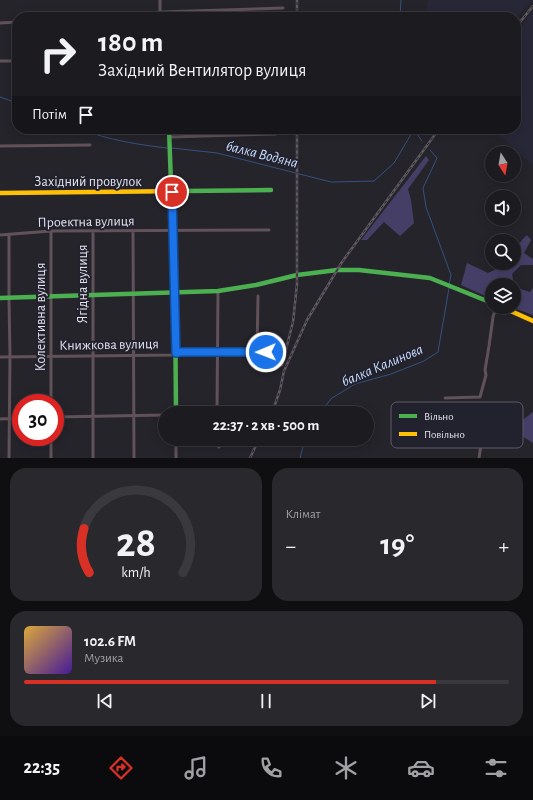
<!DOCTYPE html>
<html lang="uk">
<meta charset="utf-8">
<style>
body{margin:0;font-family:"Alegreya Sans",sans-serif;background:#29282d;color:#f1f3f6;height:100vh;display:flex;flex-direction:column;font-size:15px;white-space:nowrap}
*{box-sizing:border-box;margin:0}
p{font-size:13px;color:#a0a1a5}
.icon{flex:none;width:22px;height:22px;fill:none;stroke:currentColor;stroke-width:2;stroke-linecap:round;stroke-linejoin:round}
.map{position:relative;height:458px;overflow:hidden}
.sheet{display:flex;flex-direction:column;gap:10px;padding:10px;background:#0f0f12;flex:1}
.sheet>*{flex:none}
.guide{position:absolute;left:12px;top:12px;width:509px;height:122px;border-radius:16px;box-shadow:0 2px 10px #0003,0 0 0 1px #3a393e;background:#1c1b20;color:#f1f3f6;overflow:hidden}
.needle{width:26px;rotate:169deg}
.buttons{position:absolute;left:485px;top:146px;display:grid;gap:8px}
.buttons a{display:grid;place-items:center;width:36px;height:36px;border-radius:50%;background:#1c1b20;box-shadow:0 2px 10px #0003,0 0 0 1px #3a393e;font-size:20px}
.speed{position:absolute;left:12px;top:394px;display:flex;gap:8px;font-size:20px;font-weight:700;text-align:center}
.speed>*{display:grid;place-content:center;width:52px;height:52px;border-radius:50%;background:#1c1b20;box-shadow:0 2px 10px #0003,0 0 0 1px #3a393e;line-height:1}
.speed .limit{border:6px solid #d22;background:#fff;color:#111}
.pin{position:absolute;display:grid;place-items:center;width:34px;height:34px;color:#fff;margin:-17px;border:2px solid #fff;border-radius:50%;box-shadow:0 1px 4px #0007}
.me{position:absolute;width:44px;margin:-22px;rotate:269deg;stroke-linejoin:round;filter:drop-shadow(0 0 3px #0008)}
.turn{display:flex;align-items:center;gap:14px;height:84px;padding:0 20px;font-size:18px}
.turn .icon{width:52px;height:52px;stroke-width:2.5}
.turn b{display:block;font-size:28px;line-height:34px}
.then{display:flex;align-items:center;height:38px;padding:0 20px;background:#0003;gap:8px;font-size:15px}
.big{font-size:30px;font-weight:700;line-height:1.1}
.sheet .card{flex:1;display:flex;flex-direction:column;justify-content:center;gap:6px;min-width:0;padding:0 14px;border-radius:16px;background:#29282d}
.sheet .dial{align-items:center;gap:0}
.dial svg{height:104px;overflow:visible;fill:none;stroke:#3a393e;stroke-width:7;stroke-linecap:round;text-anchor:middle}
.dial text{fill:#f1f3f6;stroke:none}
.song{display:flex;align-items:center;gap:12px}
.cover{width:48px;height:48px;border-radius:6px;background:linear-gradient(135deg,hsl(40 70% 55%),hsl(260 70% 35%))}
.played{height:4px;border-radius:2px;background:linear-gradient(90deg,#d93025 85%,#3a393e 85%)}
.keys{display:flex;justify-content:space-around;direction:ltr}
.heat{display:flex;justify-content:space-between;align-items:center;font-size:22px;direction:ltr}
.sheet .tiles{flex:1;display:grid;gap:10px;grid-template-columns:1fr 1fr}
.card:last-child{grid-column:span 2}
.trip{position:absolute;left:158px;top:406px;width:216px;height:40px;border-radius:20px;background:#1c1b20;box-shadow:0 2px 10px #0003,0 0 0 1px #3a393e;font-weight:700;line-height:40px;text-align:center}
.tabs{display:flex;height:64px;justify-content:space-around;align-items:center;background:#0b0b0d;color:#a0a1a5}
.tabs .icon{width:28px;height:28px}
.tabs .on{color:#d93025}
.tabs b{font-size:18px;color:#f1f3f6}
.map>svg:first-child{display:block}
</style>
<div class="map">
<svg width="533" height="458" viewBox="0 0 533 458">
<rect width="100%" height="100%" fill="#25242b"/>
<path fill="#282738" d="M428,0H533L516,18V17H426Z
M533,11V165L492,129H516V33Z"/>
<path fill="#453f67" d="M426,156L429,160L408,189L411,200L414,223L400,236L384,222L367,240H361Z
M527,235L531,240L524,253L533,259V265H521L512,274L514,285H492V299L461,285L467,263L488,273L509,263H514C514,251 518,243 527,235Z
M514,287L530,292L533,288V315L511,307H514Z
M533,412V443L511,429Z"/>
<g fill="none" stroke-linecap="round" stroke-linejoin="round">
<path stroke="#345181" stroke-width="1" d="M400,17L401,0
M0,97L17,103
M82,129C106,140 141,145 167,148
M413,129L422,141
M172,148L217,153L331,182L374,181L394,163L413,131
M430,150L437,158L423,188L426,207L451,275L449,285
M319,413L332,398L355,384L391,374L424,361L438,352L449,288
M300,458L305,439"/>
<path stroke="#605258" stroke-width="3" d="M160,0V17
M115,17L160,12L283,8
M0,23L17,22
M0,61H17
M170,137L276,134
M0,146L90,145
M93,231V458
M133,231L134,458
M0,235L51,231L269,230
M257,352L258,296
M0,357L173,355L180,352H266
M445,398L480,397L486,375L485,370L489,346L493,317L496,307
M51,403V231
M217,413L218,291
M55,417L165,415
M0,419L21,418
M51,437V458
M218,439L219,447
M9,458L10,356L9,298V234
M176,458V439
M479,458L483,432"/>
<path stroke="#4caf50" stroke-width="4.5" d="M169,129L175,292L176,413
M185,191L271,190
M0,298L218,291L256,285L297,275L337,270H359L430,278L492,303"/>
<path stroke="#ffc107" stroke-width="4.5" d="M0,193L185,191
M502,307L533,321"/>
<g stroke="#615a60" stroke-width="2.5">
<path id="rail" d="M297,17V0
M516,27L533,6
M282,365L293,322L297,284V129
M272,413L280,390L284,371L307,320L342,262L439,129
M250,458L259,439"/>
</g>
<use href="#rail" stroke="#22212e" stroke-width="1" stroke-dasharray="3" stroke-linecap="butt"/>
</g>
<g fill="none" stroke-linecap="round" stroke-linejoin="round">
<g stroke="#114b97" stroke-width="10">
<path id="route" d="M172,192L176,353L180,352H266"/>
</g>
<use href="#route" stroke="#1a73e8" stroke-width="7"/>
</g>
<g text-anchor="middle" stroke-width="4" stroke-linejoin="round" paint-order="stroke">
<g font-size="14" fill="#e3e3ec" stroke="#22212e">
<text x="88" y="186">Західний провулок</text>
<text transform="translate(86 221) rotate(-1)" y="5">Проектна вулиця</text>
<text transform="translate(82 284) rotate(-90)" y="5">Ягідна вулиця</text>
<text transform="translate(40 317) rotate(-90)" y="5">Колективна вулиця</text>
<text transform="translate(109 344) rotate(-1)" y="5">Книжкова вулиця</text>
</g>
<g font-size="15" font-style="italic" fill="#caddfe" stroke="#22212e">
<text transform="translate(262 154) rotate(14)" y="5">балка Водяна</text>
<text transform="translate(382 365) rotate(-23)" y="5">балка Калинова</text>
</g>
</g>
<rect x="391" y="402" width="132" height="46" rx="6" fill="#22212e" stroke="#5c5b67" stroke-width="1"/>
<rect x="399" y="414" width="18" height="4" fill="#4caf50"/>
<rect x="399" y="432" width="18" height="4" fill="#ffc107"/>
<g font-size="11" fill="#e3e3ec">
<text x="424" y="420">Вільно</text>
<text x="424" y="438">Повільно</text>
</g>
</svg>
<div class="buttons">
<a><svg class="needle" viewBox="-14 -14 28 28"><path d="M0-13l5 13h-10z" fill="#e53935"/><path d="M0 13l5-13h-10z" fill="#a0a1a5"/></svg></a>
<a><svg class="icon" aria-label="sound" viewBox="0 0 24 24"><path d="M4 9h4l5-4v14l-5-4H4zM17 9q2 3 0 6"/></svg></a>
<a><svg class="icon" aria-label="search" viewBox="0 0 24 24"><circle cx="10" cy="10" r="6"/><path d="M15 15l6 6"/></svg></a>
<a><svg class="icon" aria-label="layers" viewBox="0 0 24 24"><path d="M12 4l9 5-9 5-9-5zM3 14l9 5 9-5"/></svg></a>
</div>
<div class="speed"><div class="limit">30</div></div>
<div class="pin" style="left:172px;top:192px;background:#d93025"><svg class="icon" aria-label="arrive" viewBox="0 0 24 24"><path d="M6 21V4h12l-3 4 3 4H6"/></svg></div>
<svg class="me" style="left:266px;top:352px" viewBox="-20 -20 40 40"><circle r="17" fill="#1a73e8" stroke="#fff" stroke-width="3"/><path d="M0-11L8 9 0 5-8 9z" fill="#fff"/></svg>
<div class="trip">22:37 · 2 хв · 500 m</div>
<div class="guide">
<div class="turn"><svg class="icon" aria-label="right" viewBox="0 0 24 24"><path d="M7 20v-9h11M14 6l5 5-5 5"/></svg><div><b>180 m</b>Західний Вентилятор вулиця</div></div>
<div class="then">Потім<svg class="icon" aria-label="arrive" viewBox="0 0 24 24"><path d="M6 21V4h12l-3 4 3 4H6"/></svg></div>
</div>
</div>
<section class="sheet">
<div class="tiles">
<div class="card dial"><svg viewBox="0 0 100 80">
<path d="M14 69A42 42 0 1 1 86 69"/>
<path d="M14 69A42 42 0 0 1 10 35" stroke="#d93025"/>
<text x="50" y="56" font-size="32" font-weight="700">28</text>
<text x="50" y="72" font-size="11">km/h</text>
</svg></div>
<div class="card"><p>Клімат</p>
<div class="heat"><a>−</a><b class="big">19°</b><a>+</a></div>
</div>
<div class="card">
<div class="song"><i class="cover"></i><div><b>102.6 FM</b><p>Музика</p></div></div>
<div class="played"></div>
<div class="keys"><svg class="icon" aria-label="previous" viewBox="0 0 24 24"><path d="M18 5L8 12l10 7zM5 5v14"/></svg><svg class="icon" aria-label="pause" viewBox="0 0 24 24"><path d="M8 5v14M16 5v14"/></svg><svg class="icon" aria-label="next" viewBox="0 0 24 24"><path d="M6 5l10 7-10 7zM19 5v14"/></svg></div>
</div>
</div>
</section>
<nav class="tabs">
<b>22:35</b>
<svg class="icon on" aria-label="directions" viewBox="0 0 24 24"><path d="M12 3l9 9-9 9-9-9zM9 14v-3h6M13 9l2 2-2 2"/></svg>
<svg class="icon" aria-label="music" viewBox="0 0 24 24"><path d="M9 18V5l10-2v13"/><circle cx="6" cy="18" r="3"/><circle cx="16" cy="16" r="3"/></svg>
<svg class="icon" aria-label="phone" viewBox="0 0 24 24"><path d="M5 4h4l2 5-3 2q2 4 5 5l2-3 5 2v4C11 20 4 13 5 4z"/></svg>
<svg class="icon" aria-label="climate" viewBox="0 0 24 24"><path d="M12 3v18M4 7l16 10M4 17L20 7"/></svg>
<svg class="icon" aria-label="car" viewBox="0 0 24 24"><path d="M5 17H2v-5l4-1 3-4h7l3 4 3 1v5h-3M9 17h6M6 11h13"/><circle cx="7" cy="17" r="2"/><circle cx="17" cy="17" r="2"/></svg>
<svg class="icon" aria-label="filters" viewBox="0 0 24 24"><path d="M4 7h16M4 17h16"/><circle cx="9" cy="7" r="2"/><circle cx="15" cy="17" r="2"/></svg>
</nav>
